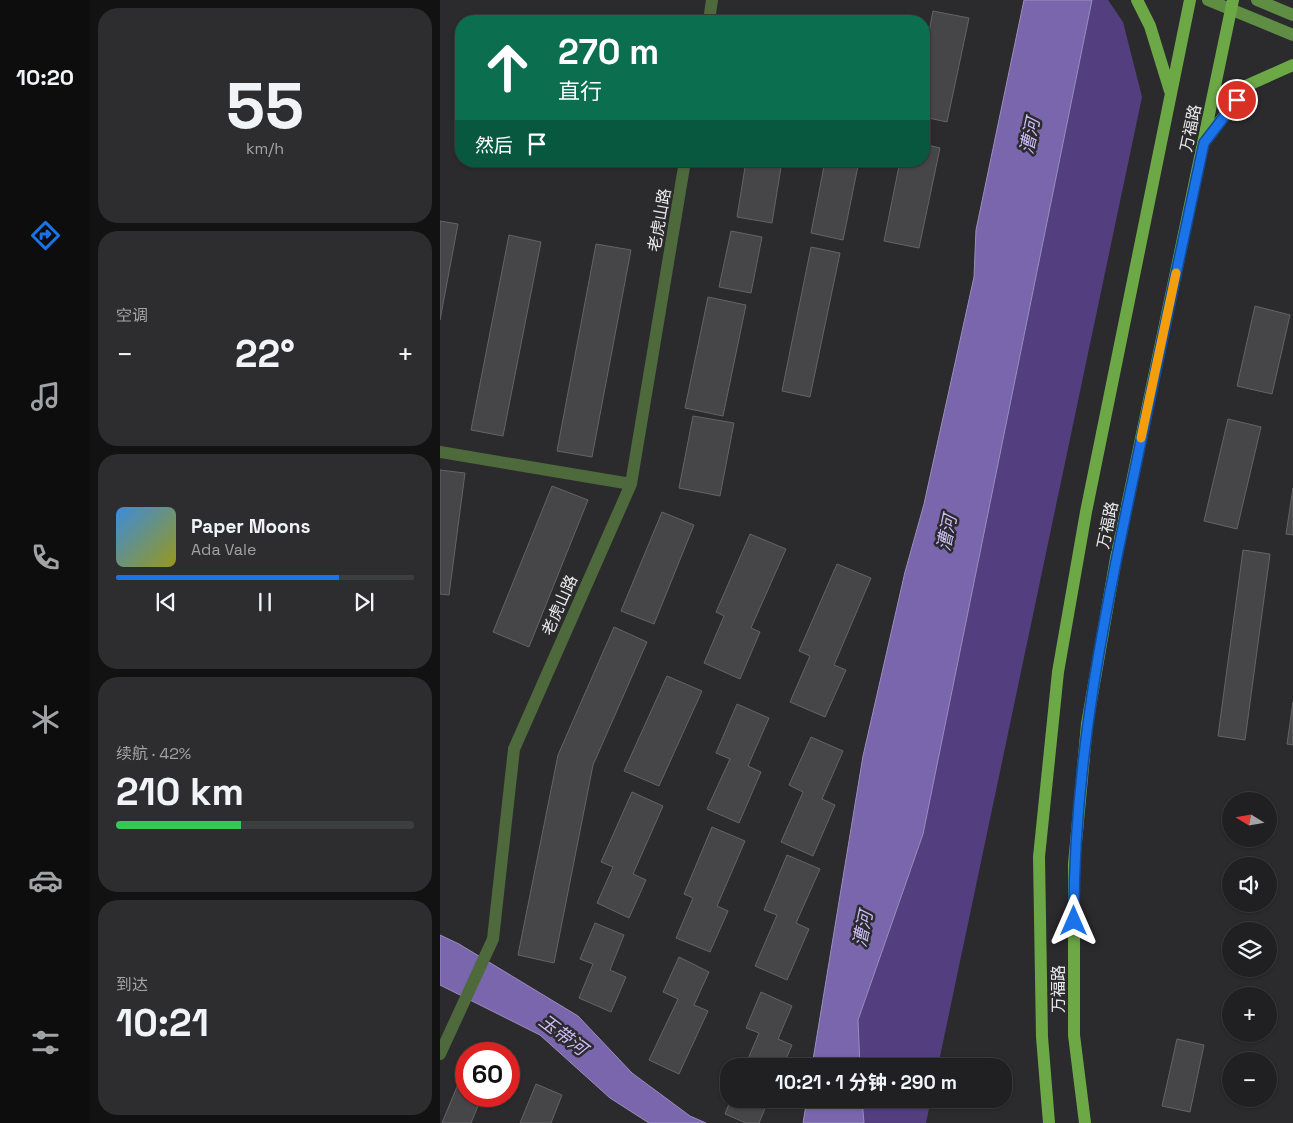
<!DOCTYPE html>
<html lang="zh">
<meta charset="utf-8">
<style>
body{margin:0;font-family:"Space Grotesk","Noto Sans SC",sans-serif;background:#2d2d2f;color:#f1f3f6;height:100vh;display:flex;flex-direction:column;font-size:19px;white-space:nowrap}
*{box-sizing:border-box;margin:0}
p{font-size:16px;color:#a2a3a5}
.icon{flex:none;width:28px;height:28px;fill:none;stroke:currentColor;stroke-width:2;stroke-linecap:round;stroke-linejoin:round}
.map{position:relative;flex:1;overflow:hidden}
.sheet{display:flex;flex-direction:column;gap:8px;padding:8px;background:#121213;width:350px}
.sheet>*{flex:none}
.hud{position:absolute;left:15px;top:15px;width:475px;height:152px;border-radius:20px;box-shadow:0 1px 4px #0004,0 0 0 1px #3d3e40;background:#0b6e4f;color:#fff;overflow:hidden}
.needle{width:32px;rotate:281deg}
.tools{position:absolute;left:782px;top:792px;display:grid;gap:10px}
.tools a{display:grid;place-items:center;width:55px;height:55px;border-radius:50%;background:#202022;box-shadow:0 1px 4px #0004,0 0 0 1px #3d3e40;font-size:25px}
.speed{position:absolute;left:15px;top:1042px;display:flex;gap:10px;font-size:25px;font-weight:700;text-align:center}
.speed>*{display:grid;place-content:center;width:65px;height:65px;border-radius:50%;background:#202022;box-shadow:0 1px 4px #0004,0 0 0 1px #3d3e40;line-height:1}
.speed .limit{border:8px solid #d22;background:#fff;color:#111}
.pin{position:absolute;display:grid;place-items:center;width:42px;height:42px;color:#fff;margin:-21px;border:2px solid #fff;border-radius:50%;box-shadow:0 1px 5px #0007}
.me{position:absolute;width:55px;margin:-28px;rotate:0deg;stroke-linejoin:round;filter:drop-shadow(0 0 4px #0008)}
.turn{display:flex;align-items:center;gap:18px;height:105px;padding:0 20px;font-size:22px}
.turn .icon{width:65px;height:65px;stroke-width:2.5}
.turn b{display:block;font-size:35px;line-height:42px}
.then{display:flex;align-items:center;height:48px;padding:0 20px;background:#0003;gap:10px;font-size:19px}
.big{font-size:38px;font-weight:700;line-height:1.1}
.sheet .tile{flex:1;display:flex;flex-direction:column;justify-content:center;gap:8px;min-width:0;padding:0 18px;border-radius:20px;background:#2d2d2f}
.sheet .dial{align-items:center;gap:0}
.dial b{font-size:65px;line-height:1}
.song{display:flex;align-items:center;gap:15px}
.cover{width:60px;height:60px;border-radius:8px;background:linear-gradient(135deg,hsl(210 70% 55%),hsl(60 70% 35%))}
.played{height:5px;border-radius:2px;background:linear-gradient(90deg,#1a73e8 75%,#3d3e40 75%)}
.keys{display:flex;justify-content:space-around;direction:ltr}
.heat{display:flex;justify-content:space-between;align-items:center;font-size:28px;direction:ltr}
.charge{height:8px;border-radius:4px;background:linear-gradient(90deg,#34c759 42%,#3d3e40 0)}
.trip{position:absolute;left:280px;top:1058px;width:292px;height:50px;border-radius:20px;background:#202022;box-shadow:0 1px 4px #0004,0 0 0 1px #3d3e40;font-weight:700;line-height:50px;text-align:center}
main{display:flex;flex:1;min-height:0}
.dock{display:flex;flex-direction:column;width:90px;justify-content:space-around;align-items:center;background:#0d0d0e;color:#a2a3a5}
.dock .icon{width:35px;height:35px}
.dock .on{color:#1a73e8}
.dock b{font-size:22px;color:#f1f3f6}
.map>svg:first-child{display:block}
</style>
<main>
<nav class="dock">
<b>10:20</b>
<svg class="icon on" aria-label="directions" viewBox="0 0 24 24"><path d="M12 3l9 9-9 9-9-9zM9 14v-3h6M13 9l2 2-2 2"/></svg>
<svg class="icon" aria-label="music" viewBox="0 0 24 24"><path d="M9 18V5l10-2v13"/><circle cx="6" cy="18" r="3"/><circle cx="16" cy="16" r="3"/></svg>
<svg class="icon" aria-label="phone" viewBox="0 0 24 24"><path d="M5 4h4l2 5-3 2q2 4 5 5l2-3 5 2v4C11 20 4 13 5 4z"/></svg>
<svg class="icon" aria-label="climate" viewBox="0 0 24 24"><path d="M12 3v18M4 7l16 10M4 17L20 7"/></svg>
<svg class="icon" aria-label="car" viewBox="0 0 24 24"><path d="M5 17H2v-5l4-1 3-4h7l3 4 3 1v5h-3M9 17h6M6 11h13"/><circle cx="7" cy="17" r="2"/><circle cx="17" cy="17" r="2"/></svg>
<svg class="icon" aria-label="filters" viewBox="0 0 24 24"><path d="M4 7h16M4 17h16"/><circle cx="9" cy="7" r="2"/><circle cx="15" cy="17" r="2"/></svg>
</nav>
<section class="sheet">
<div class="tile dial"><b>55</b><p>km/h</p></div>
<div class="tile"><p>空调</p>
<div class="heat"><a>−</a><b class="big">22°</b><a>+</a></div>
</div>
<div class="tile">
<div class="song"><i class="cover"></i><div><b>Paper Moons</b><p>Ada Vale</p></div></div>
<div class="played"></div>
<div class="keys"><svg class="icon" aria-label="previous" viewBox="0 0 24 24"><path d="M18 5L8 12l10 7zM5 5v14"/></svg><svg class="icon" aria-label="pause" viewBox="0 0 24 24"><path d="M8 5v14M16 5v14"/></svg><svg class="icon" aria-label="next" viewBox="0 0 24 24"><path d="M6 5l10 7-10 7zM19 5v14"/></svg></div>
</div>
<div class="tile"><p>续航 · 42%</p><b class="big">210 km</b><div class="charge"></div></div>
<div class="tile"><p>到达</p><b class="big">10:21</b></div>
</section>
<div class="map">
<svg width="853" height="1123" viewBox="0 0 853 1123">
<rect width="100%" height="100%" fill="#2b2a2d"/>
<path fill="#533f80" d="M652,0H668L683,22L702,97L498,1066H420L418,1020L483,834Z
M422,1099H491L486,1123H424Z"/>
<path fill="#7966ac" stroke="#9b8ebf" d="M584,0H652L483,834L418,1020L420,1066H372L423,756L465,572L484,504L534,277L536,230Z
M0,935L19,944L138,1016L192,1073L250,1116L266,1123H209L170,1098L100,1035L0,985Z
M367,1099H422L424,1123H363Z"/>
<path fill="#464649" stroke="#646467" d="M493,11L529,18L507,122L484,117V57Z
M484,144L500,148L479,248L444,241L460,161H484Z
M306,161H342L332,223L297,217Z
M385,161H419L403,240L371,233Z
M0,221L18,224L0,320Z
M291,231L322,237L311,293L279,287Z
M69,235L101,242L63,436L31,430Z
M156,244L191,250L152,457L117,451Z
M371,247L400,253L370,397L342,391Z
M268,297L306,305L283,416L245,408Z
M815,306L850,315L832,394L797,386Z
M253,416L294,423L280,496L239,488Z
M788,419L821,427L797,529L764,521Z
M0,470L25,473L9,595L0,594Z
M112,486L148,500L89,647L53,632Z
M853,488V535L846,534Z
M222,512L254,525L214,624L181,611Z
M310,534L346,549L311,628L320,632L300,679L264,663L284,616L276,612Z
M803,550L830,554L805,740L778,736Z
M397,564L431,578L394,665L406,670L385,717L350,702L370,656L359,651Z
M174,627L207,642L153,765L114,963L78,955L118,755Z
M227,676L262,691L219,786L184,771Z
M853,702V745L847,744Z
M297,704L329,718L308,766L321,772L299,823L267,809L290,759L276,753Z
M371,737L403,751L382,799L395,805L373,856L341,842L363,792L349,785Z
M192,792L223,806L193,874L206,880L189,918L157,903L173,867L161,862Z
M272,827L305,841L277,906L288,911L270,952L236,938L253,898L244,894Z
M347,855L380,869L356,923L369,929L347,980L315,966L337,915L324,910Z
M155,923L184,935L170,970L186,977L171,1012L139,998L153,964L140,959Z
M239,957L269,972L254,1005L268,1011L239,1074L209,1060L238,999L223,992Z
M321,992L352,1006L338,1039L352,1045L343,1066H305L319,1033L306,1028Z
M737,1039L764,1045L750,1112L722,1106Z
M26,1065V1096H42L31,1123H2Z
M96,1084L122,1095L111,1123H80Z
M291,1099H329L319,1123H306L285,1114Z"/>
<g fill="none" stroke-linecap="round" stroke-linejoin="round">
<path stroke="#4e6a3d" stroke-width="12" d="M269,21L272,0
M0,452L191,484
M0,1054L53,939L74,749L191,484L245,161"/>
<path stroke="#608d44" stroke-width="12" d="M768,0L853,35
M817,0L853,15"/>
<path stroke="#6da847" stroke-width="12" d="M697,0L710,26L730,91
M765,141L808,85L853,65
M609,1123L602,1037L599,857L618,672L646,512L750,0
M645,1123L634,1035V864L647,724L676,558L793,0"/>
</g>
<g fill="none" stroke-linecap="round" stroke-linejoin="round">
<g stroke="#114b97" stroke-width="12">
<path id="route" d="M634,921C633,767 664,615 696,465C718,358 741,250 764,143L797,100"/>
</g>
<use href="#route" stroke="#1a73e8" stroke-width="9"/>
<path stroke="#f59e0b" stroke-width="9" d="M701,438L736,273"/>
</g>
<g text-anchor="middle" stroke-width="5" stroke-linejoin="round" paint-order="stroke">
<g font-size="16" fill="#ebeaec" stroke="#2b2a2d">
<text transform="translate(750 128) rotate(-78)" y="6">万福路</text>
<text transform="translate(219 220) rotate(-80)" y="6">老虎山路</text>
<text transform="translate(667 525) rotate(-78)" y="6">万福路</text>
<text transform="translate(119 605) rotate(-66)" y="6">老虎山路</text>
<text transform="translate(618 989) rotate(-90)" y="6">万福路</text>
</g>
<g font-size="18" font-style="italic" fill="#cbbcf7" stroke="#2b2a2d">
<text transform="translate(590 136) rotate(-78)" y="6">漕河</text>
<text transform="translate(507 533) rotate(-78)" y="6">漕河</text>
<text transform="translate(423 929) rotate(-78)" y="6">漕河</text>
<text transform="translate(123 1035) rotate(37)" y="6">玉带河</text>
</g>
</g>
</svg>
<div class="tools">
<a><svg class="needle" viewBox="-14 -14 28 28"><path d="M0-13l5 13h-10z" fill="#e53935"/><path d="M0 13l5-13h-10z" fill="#a2a3a5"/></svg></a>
<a><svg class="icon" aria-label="sound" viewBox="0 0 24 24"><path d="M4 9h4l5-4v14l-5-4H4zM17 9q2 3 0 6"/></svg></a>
<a><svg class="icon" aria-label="layers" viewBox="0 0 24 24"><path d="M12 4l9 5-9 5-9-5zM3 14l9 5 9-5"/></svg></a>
<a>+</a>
<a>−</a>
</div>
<div class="speed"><div class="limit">60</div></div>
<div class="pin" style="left:797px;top:100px;background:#d93025"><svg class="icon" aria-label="arrive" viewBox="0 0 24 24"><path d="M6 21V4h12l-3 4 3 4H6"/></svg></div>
<svg class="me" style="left:634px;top:921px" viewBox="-20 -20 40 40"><path d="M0-17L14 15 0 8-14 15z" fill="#1a73e8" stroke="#fff" stroke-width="4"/></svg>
<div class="trip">10:21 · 1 分钟 · 290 m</div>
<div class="hud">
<div class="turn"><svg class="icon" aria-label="ahead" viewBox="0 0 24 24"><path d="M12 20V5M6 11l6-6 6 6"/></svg><div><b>270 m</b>直行</div></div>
<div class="then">然后<svg class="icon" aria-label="arrive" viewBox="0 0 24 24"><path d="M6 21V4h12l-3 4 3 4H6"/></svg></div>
</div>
</div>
</main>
